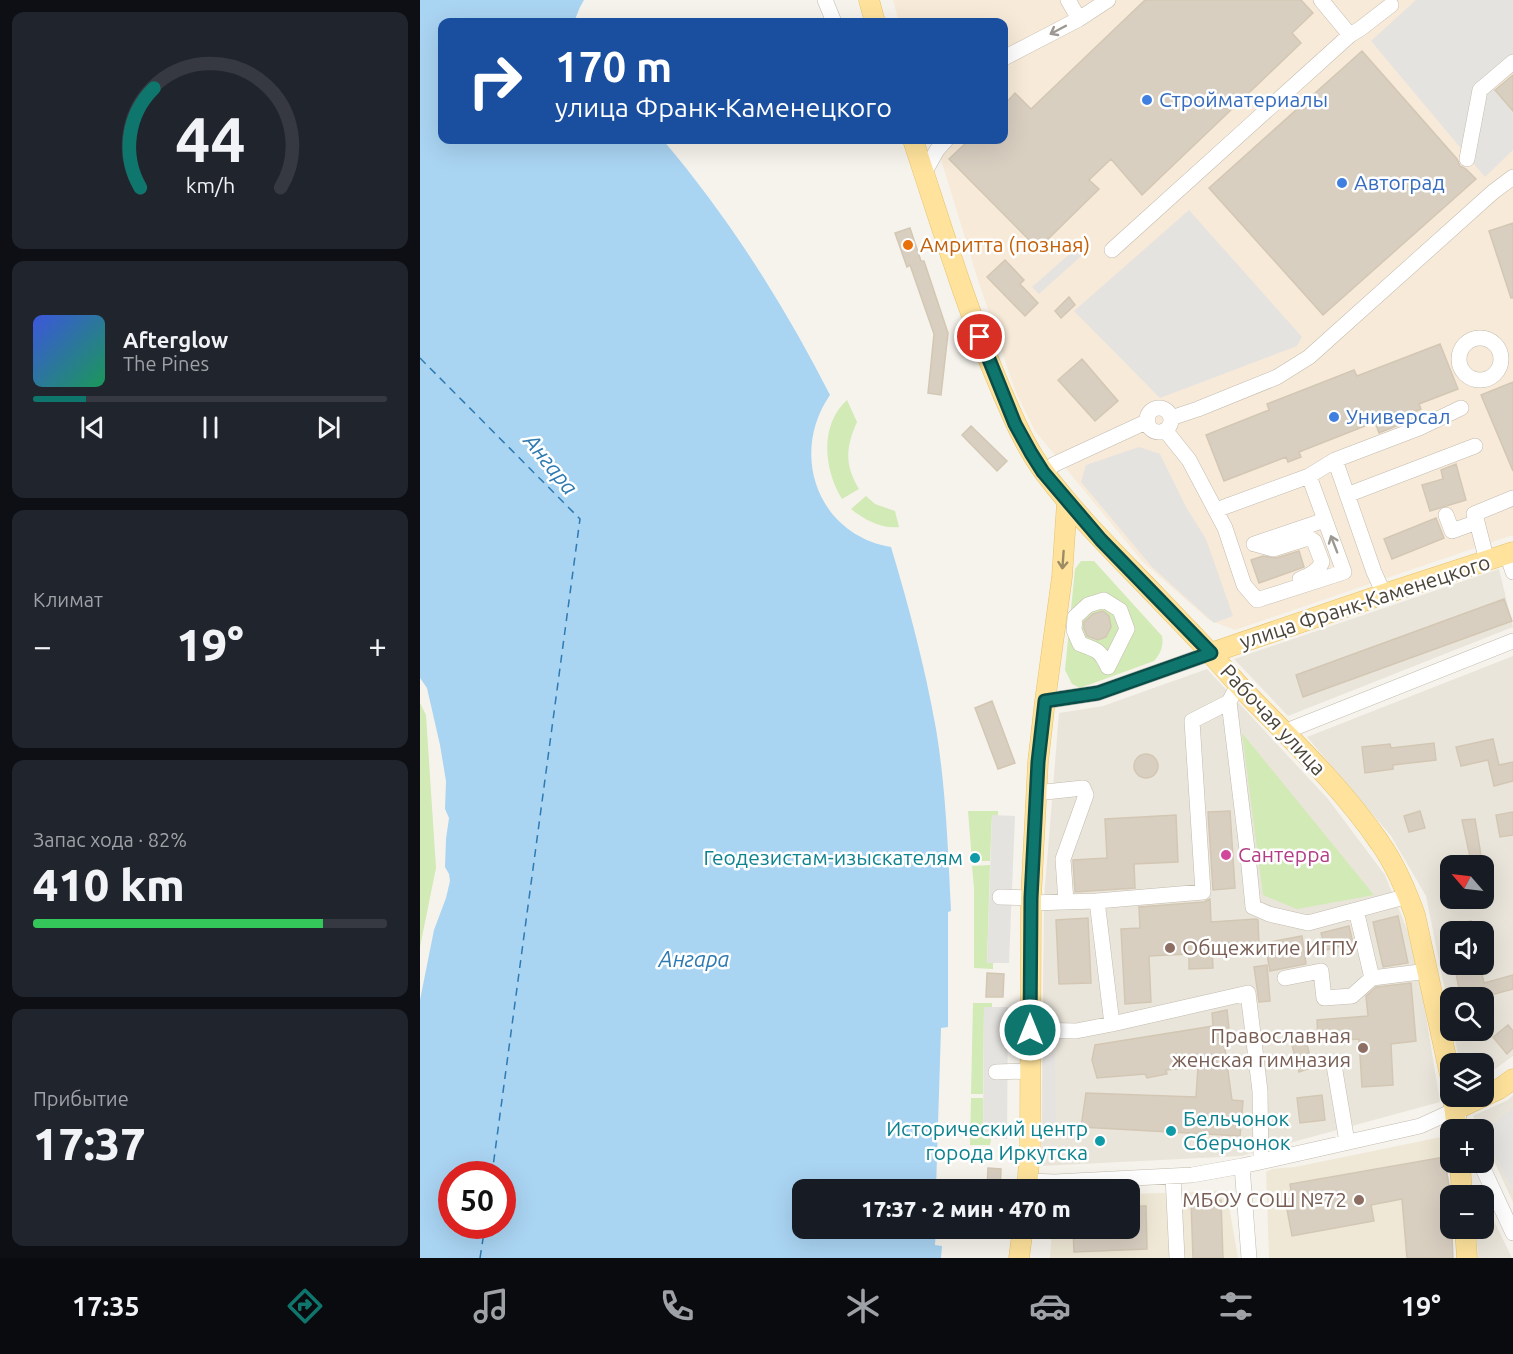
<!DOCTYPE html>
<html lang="ru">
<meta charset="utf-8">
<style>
body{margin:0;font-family:Ubuntu,sans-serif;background:#20242c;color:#f1f3f6;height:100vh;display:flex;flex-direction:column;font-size:22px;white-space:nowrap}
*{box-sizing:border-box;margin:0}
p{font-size:20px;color:#9ea1a6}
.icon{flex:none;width:33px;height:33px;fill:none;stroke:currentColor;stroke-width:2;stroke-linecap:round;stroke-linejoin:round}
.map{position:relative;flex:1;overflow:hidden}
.details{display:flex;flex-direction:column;gap:12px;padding:12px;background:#0d0f14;width:420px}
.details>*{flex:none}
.hud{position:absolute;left:18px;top:18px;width:570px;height:126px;border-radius:12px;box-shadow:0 6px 24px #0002;background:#1a4fa0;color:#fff;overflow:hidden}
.needle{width:39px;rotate:298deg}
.buttons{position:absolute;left:1020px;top:855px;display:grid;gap:12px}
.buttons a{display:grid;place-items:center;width:54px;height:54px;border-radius:12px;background:#171b24;box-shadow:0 6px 24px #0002;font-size:30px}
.speed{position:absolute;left:18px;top:1161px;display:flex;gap:12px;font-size:30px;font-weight:700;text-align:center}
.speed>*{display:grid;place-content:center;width:78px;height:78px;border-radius:50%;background:#171b24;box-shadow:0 6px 24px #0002;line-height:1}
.speed .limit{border:9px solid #d22;background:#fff;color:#111}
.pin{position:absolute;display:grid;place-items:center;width:51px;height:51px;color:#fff;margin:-26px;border:3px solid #fff;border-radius:50%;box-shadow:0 2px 6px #0007}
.me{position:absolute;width:66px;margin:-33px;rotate:0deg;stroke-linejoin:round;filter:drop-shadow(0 0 4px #0008)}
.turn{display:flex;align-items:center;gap:21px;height:126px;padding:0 18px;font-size:27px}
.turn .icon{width:78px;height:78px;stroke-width:2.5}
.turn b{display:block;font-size:42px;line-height:51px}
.big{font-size:45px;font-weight:800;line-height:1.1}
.details .card{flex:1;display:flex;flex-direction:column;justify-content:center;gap:9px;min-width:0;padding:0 21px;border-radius:12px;background:#20242c}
.details .dial{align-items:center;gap:0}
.dial svg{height:156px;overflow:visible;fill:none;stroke:#363941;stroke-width:7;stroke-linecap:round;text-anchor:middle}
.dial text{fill:#f1f3f6;stroke:none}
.song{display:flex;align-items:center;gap:18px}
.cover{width:72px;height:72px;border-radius:9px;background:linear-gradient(135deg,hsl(230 70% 55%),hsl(150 70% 35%))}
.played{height:6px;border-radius:3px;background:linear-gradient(90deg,#0f766e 15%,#363941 15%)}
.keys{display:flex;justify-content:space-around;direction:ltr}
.heat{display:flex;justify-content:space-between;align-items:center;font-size:33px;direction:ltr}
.charge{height:9px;border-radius:4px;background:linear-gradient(90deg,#34c759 82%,#363941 0)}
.trip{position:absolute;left:372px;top:1179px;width:348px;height:60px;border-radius:12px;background:#171b24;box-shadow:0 6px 24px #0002;font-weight:800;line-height:60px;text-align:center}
.dock{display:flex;height:96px;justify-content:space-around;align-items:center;background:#090b0e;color:#9ea1a6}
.dock .icon{width:42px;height:42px}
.dock .current{color:#0f766e}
.dock b{font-size:27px;color:#f1f3f6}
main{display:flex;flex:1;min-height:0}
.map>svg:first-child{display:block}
</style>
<main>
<section class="details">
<div class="card dial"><svg viewBox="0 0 100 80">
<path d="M14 69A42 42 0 1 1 86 69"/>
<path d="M14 69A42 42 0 0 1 21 18" stroke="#0f766e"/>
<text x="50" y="56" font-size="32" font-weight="700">44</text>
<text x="50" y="72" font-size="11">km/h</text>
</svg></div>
<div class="card">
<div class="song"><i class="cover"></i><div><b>Afterglow</b><p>The Pines</p></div></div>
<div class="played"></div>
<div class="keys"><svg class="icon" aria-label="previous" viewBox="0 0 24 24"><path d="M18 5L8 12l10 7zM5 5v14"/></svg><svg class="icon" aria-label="pause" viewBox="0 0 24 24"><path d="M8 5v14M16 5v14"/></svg><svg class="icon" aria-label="next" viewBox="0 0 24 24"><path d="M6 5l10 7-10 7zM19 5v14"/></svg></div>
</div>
<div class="card"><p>Климат</p>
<div class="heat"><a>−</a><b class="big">19°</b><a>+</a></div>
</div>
<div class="card"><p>Запас хода · 82%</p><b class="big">410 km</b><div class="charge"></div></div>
<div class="card"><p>Прибытие</p><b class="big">17:37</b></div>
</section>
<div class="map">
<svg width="1093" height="1258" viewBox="0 0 1093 1258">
<rect width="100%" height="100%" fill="#f6f3ec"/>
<path fill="#eae5da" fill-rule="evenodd" d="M1079,569L1093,627L868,716L814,659Z
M1093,656V1056L1064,1077V1064L1040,1063L1033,1031L1064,1030V998H1030V1016L1006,896L971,836L887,737ZM1030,866H1064V898H1030ZM1030,932H1064V964H1030Z
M787,669L908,799L965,875L995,949L1020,1102L821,1156L621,1166L624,899L639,713L683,706Z
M1093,1095V1202L1064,1139V1130L1059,1129L1053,1116L1088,1100Z
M1064,1200L1092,1258H1058L1056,1229L1064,1228Z"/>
<path fill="#f7ead8" d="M473,0H1093V535L815,630L789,620L723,562L615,431L595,390L558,280L515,140H584V22H479Z"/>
<path fill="#efe8d6" d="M1026,1136L1033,1258H849L846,1172L852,1169L875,1167Z
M800,1191L803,1192L808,1200L818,1258H630L632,1229L710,1228V1194Z"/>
<path fill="#d2eab5" d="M427,400L437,422C426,447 424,464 439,489L422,499C404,470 399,425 427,400Z
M446,496L455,504L475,511L479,527C461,529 445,520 431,509Z
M661,561H674L742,636C744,646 740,654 734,661L660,688L652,684L645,670L655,569Z
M0,703L6,715L16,868L0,947Z
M822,733L954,895L877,909L843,895Z
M548,811H578V816H572L570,861H552Z
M570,865L567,962L573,963V969L554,968V888L552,866Z
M553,1003H572V1007H564L563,1094H551Z
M551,1098H563V1138L571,1139L570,1145H550Z"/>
<path fill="#e5e3e0" d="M996,0H1093V58L1068,80L1093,113V150L1065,177L951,41Z
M769,210L882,337L877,346L740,398L654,311Z
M663,242L669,249L619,294L612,287Z
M719,447L740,454L766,507L786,539L813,616L794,623L732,567L661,482L666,465Z
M572,815L595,816L589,963H567Z
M564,1007H588L587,1139L563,1138Z
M623,1048H635L636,1130H623Z
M1093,1108V1190L1064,1134V1131Z"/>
<path fill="#a9d4f2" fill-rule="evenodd" d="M0,0H164L160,7L154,22H22V140H243C309,218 363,303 410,395C369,454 398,535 471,547C489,607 505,667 516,729C526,789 528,850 531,911L528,912V1027L521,1028L516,1189L382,1190V1228L516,1229L515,1245L522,1246L521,1258H0V1000L14,930L26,898L30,881L29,874L25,867L26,839L29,818L25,809L26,781L20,745L7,688L0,678ZM32,1174H82V1226H32Z"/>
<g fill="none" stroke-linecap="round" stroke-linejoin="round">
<path stroke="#2e7ab2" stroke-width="1.5" stroke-dasharray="8 6" stroke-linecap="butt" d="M0,358L160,519L72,1174
M60,1258L65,1226"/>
</g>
<path fill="#d8cfc1" stroke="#d3c7b4" stroke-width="1.5" d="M725,0H881L893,13L872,33L881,43L722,195L691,159L669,180L679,189L618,249L529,159L549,140H584V105L595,93L611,109Z
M942,51L1037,159L1040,166L1046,169L1056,179L903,315L789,188Z
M1093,75V111L1075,90Z
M1093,223V298H1091L1069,231Z
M490,228L501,261H504L528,333L521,395L508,393L514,334L490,265L487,267L475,233Z
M585,260L604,280L600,284L618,303L605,316L567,277Z
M649,297L655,305L641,318L635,311Z
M1020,344L1038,389L999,404L1001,409L994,412L996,418L959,433L955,422L879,452L881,457L868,462L866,457L804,481L786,435L849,410L847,404L934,370L937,376Z
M662,359L698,401L675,421L638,380Z
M1093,382V471L1061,395Z
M551,426L587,461L577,471L542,435Z
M1036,464L1046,500L1010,511L1002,485L1023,479L1021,470Z
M1016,518L1024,538L972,559L964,539Z
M879,551L884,567L839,583L831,560L843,556L856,558Z
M1084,599L1092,621L883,697L876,675Z
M683,611L689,616L691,627L686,637L678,640L667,636L664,628V622L673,614Z
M572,701L595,763L578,769L555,708Z
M1073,739L1079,765L1093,762V781L1074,786L1068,760L1041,766L1036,747Z
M1014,743L1016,760L973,765V769L945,773L942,747L970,744L971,748Z
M714 766a12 12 0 1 1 24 0a12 12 0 1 1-24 0Z
M810,811L815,888L793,890L788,812Z
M1000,811L1005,828L989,832L984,816Z
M1093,812V835L1080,837L1076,815Z
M756,815L758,862L714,864L715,888L655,892L653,860L687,858L685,819Z
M1055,819L1061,855L1050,857L1042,820Z
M790,899L791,922L836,919L838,920L839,946L792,949L793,968L769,969V954L729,956L731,1002L705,1004L701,929L720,928L719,907L784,902Z
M978,916L988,963L963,967L953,922Z
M668,918L671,983L639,984L636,920Z
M1051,921L1053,932H1023V927Z
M929,926L933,943L906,950L901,933Z
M882,936L886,964L850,971L845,943Z
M1034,964H1060L1064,983L1093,975V989L1071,995V998H1041Z
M847,965L850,1001L839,1002L834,967Z
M567,973L584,974L583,997H566Z
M991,983L996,1041L971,1044L973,1085L942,1087L939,1039L898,1042L897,1020L948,1016L946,996L956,987Z
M807,1010L809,1028H802L812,1100L823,1101L820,1136L661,1127L666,1093L776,1097L778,1067L746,1070L747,1074L727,1078L725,1074L677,1078L672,1060L675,1045L793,1026L792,1013Z
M1088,1025L1093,1031V1048L1087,1054L1073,1037Z
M886,1041L893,1067L879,1072L872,1045Z
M902,1095L905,1120L880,1123L877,1098Z
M1024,1157L1030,1191L1033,1258H987L982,1199L951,1205L954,1221L872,1236L865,1199L872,1198L870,1184Z
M568,1168L581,1169L580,1190H567Z
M801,1200L803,1258H773L771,1201Z
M710,1206H726L727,1249L654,1252L653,1228H710Z"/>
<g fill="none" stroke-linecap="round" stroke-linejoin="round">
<g stroke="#c2bbae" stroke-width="16">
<path id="minor" d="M405,0L414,22
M648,0L659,19
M901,0L930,35L940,29L971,5
M584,58L659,19L688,0
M1047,159L1060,90L1093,62
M504,173L517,150L526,140
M692,250L930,35
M1039 359a21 21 0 1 1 42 0a21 21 0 1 1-42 0Z
M727 420a12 12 0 1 1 24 0a12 12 0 1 1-24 0Z
M751,418L778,409L857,377L889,357L1073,192L1093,177
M745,430L769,460L805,528L824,585L837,600L924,572L889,476
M915,460L954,572L964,594
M623,472L635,464L728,421
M927,495L1055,446
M796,510L889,476L915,460L999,428L1041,408
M1026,515L1032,531L1057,522L1067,561
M1057,522L1054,514L1093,498
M834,544L905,520
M835,544L853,549L888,538L894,541L902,562C898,572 889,576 880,579
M1087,554L1093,572
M684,600L700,610L707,629L688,667C680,650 677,650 660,644L654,630L655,617L668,605Z
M625,701L678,693L791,653
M809,702L829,866L833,907L849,914L888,923L988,896
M864,732L1093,641
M616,793L663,788L666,795L643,859L646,902
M580,897L611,898
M611,903L677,901L783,892L772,721L809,702L818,685
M936,910L952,978
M865,978L901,971L904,998L932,996L952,978L1008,971
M692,1024L828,993L840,1091L841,1161
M610,1030L656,1031L692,1024L677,901
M914,1065L927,1142
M576,1072L610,1071
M1060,1162L1093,1233
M822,1166L829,1258
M753,1176L757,1258
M608,1181L635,1182L772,1175L822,1166L1000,1126L1035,1110L1039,1119"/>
</g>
<g stroke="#e6c16a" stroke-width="21">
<path id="major" d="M449,0L455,22
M493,140C520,221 545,305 579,385C592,415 604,445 624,472C658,518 699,557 738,598C755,616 773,634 790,653C804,668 817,684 831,698C876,744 924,790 960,843C975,864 986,890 995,915L1030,1075
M791,653L964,594L1093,552
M1033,1096L1037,1130
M1035,1110L1079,1089L1093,1079
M1040,1162L1042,1196
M607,1190L610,1147L611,898L618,762L625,701L642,577L647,502
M1045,1228L1047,1258
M599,1258L603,1228"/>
</g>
<use href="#minor" stroke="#fff" stroke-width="15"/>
<use href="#major" stroke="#ffe39c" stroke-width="20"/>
</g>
<defs><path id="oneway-shaft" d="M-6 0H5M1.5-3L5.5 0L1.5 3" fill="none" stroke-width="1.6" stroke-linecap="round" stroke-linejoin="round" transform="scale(1.5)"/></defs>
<g stroke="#9c9892">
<use href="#oneway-shaft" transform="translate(638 30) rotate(152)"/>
<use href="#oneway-shaft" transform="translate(914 544) rotate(-111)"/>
</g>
<use stroke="#9c8c66" href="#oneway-shaft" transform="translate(643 560) rotate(94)"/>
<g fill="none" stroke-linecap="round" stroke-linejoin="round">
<g stroke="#0a4d48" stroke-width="15">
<path id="route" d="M560,337L595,424L611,453L623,472L681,540L791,653L678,693L625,701L618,762L611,898L610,1030"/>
</g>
<use href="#route" stroke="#0f766e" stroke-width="10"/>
</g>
<g fill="#3f7fe0" stroke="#fff" stroke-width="2">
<circle cx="727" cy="100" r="6"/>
<circle cx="922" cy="183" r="6"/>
<circle cx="914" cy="417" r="6"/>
</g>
<circle fill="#e8710a" stroke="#fff" stroke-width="2" cx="488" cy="245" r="6"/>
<circle fill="#d1479c" stroke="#fff" stroke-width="2" cx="806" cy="855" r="6"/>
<g fill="#0f9aa8" stroke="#fff" stroke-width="2">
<circle cx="555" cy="858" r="6"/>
<circle cx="751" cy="1131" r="6"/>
<circle cx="680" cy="1141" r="6"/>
</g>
<g fill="#8d6e63" stroke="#fff" stroke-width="2">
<circle cx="750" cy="948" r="6"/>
<circle cx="943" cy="1048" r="6"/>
<circle cx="939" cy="1200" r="6"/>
</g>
<g text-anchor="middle" stroke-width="5" stroke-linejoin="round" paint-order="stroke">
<g font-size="21" fill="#366cbe" stroke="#fff" text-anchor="start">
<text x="739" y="107">Стройматериалы</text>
<text x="934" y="190">Автоград</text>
<text x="926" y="424">Универсал</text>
</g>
<g font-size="21" fill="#c56008" stroke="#fff" text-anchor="start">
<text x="500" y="252">Амритта (позная)</text>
</g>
<g font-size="21" fill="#4b4439" stroke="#fff">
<text transform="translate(945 602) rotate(-18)" y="7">улица Франк-Каменецкого</text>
<text transform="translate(853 720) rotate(47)" y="7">Рабочая улица</text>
</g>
<g font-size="21" fill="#b23c85" stroke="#fff" text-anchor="start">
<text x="818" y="862">Сантерра</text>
</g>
<g font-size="21" fill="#0d838f" stroke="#fff" text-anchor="end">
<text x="543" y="865">Геодезистам-изыскателям</text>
<text x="763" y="1126" text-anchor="start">Бельчонок<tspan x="763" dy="24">Сберчонок</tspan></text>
<text x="668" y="1136">Исторический центр<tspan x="668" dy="24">города Иркутска</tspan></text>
</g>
<g font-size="21" fill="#785e54" stroke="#fff" text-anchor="end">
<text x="762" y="955" text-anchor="start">Общежитие ИГПУ</text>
<text x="931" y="1043">Православная<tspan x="931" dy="24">женская гимназия</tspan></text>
<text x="927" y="1207">МБОУ СОШ №72</text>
</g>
<g font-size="22" font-style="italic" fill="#2e7ab2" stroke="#fff">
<text transform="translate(131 464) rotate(51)" y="8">Ангара</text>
<text x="274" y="967">Ангара</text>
</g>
</g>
</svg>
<div class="buttons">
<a><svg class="needle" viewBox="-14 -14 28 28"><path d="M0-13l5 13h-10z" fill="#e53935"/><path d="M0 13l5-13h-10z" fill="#9ea1a6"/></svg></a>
<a><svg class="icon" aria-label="sound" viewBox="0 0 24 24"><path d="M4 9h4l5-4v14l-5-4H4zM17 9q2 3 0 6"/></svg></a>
<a><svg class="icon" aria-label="search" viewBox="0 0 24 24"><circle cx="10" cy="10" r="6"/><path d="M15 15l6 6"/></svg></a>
<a><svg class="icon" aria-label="layers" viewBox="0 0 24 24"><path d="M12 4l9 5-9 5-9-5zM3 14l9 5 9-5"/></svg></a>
<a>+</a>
<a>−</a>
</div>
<div class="speed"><div class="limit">50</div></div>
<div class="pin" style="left:560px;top:337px;background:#d93025"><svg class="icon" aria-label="arrive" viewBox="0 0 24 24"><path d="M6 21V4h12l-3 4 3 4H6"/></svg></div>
<svg class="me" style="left:610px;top:1030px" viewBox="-20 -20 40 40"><circle r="17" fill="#0f766e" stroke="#fff" stroke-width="3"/><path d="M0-11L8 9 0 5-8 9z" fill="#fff"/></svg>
<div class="trip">17:37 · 2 мин · 470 m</div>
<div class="hud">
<div class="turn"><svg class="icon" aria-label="right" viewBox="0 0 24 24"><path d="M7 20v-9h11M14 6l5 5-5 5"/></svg><div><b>170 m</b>улица Франк-Каменецкого</div></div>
</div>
</div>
</main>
<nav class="dock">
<b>17:35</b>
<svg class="icon current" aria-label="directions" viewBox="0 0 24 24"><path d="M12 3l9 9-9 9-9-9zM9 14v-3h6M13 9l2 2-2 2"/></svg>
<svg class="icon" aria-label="music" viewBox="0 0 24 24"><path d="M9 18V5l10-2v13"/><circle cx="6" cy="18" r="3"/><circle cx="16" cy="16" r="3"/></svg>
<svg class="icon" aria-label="phone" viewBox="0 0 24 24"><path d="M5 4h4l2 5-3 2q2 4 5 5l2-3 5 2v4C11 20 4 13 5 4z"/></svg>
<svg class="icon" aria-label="climate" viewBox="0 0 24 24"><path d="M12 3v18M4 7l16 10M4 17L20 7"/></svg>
<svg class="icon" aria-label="car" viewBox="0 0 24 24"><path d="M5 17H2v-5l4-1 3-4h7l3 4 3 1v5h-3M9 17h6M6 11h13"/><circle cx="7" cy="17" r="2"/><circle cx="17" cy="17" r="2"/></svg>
<svg class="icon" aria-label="filters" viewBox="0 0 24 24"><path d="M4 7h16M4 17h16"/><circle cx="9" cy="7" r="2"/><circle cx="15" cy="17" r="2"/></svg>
<b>19°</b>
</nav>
